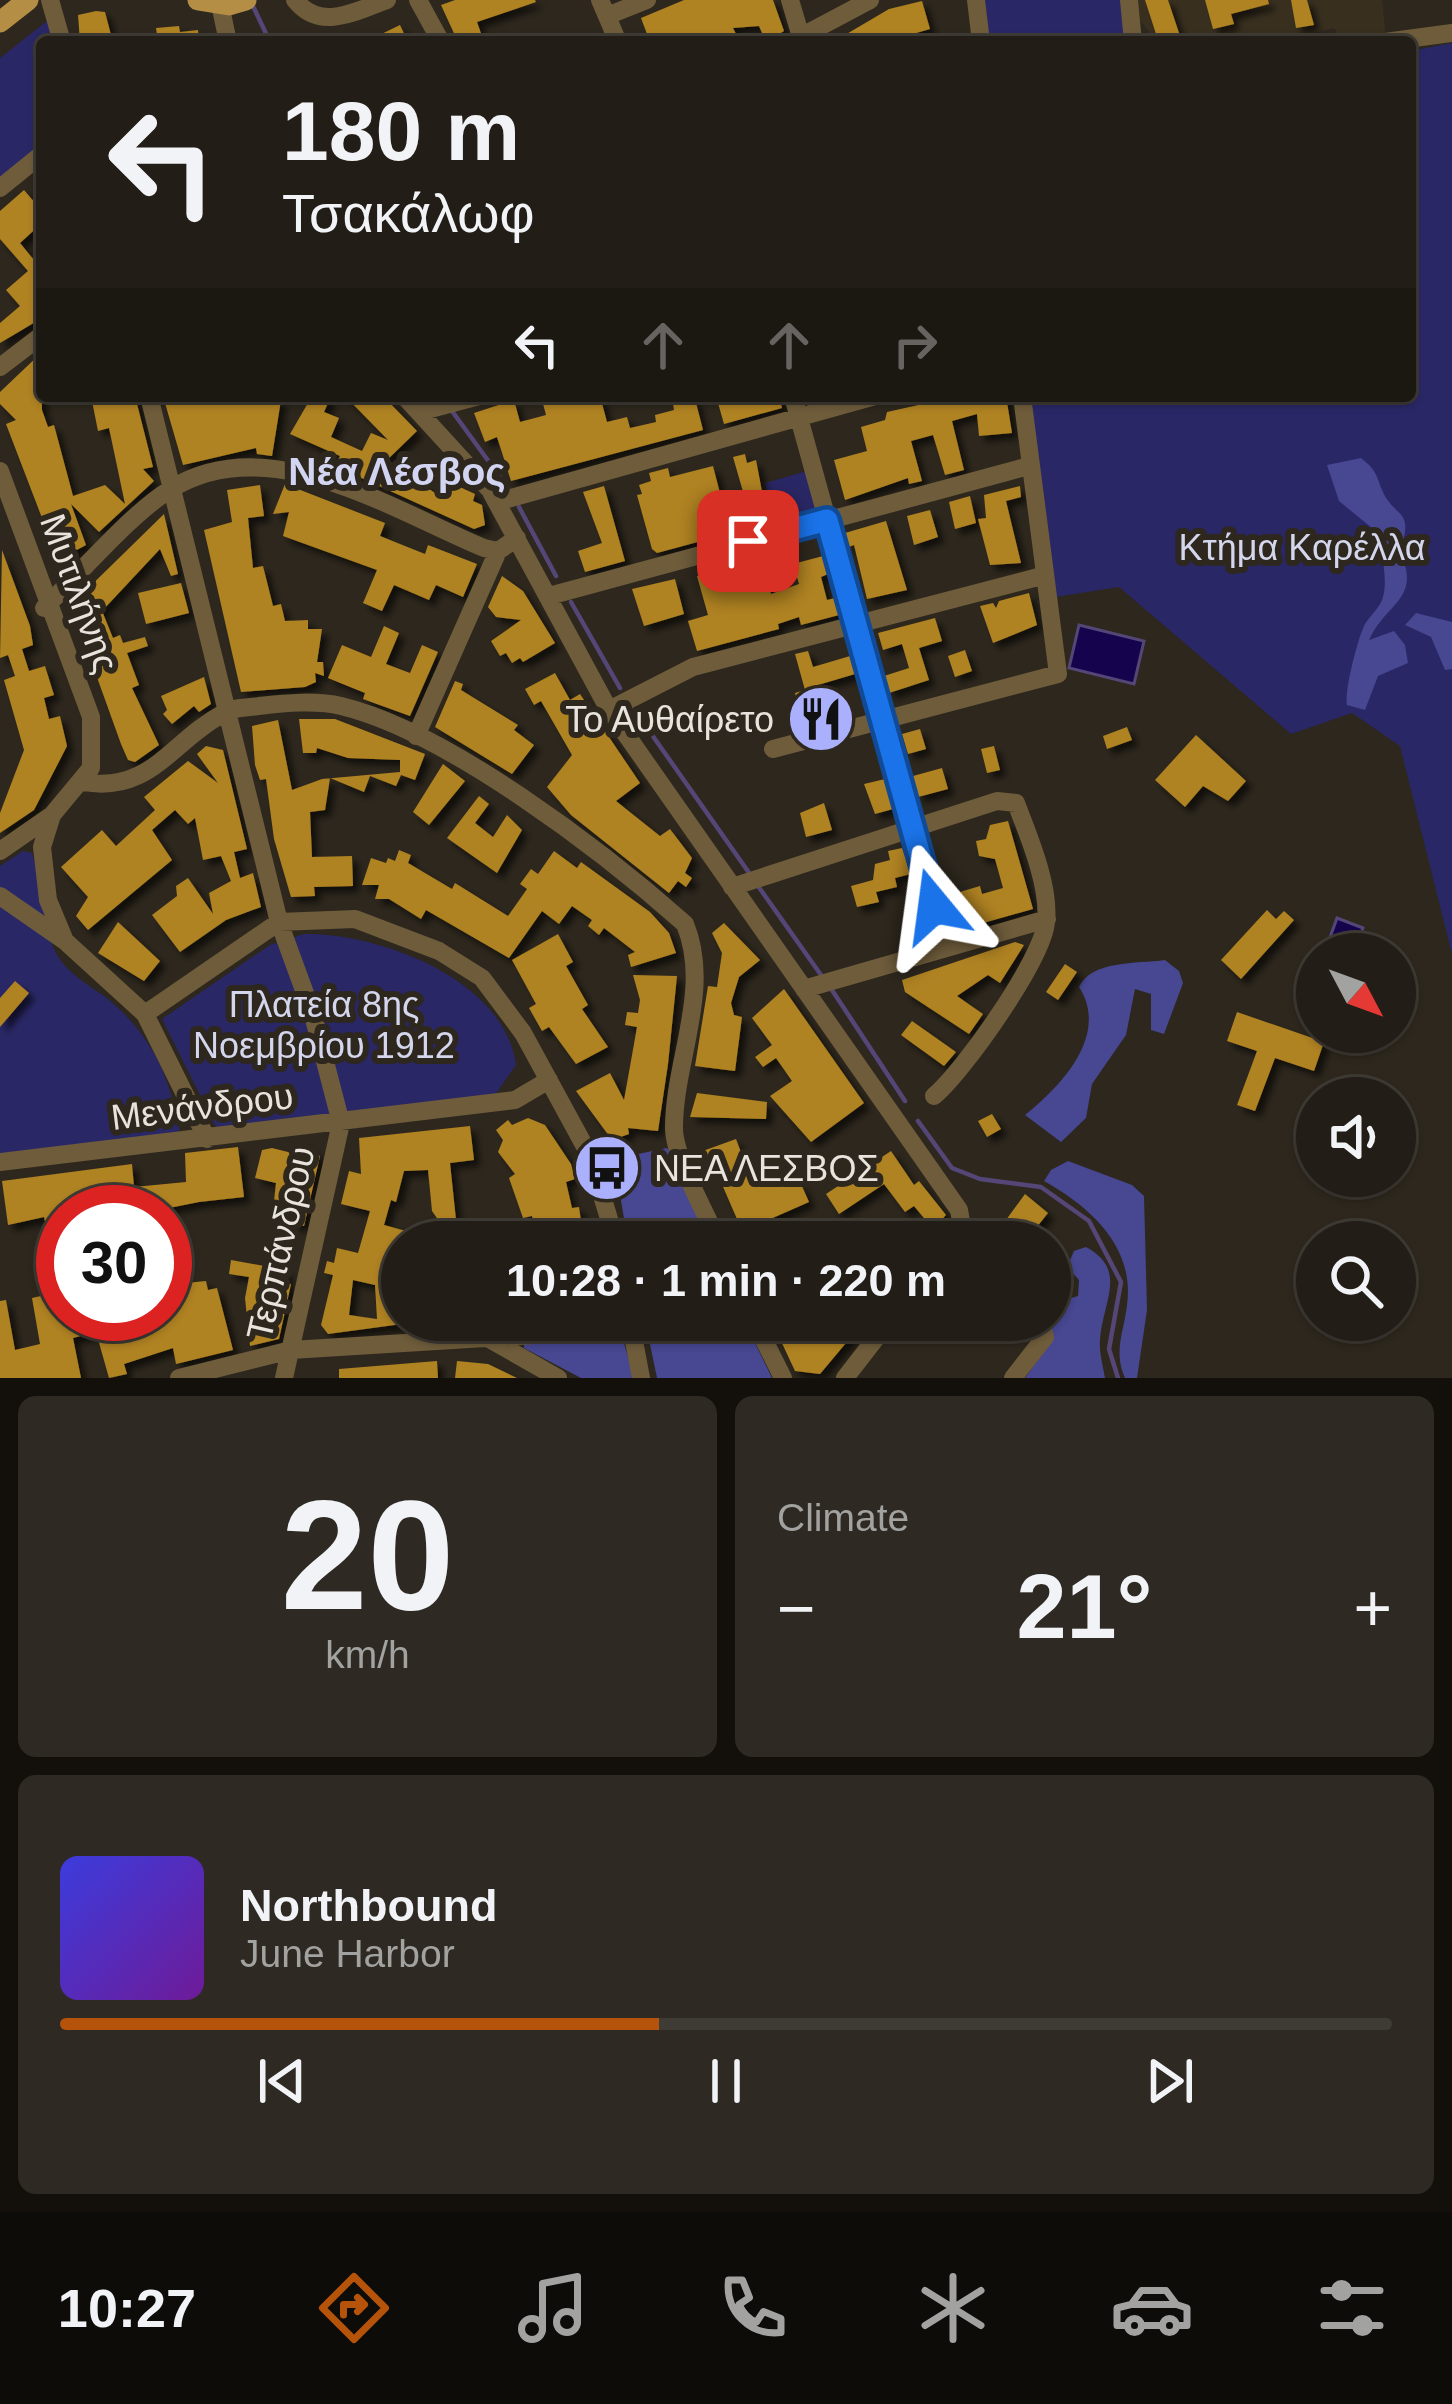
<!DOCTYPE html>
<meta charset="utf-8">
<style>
body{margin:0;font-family:Helvetica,sans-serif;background:#2e2a23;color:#f1f3f6;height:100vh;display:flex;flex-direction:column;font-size:45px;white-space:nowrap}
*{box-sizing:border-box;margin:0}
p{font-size:39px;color:#a2a2a1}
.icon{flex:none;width:66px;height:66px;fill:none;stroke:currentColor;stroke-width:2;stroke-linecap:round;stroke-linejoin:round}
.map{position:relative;height:1378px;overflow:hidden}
.sheet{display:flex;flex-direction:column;gap:18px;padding:18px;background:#13100c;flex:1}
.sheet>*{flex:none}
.top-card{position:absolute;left:36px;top:36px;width:1380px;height:366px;border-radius:12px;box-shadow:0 3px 9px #0004,0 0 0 3px #3f3b35;background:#221d16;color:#f1f3f6;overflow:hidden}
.needle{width:78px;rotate:131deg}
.buttons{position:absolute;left:1296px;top:933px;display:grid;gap:24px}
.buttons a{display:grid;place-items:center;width:120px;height:120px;border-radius:50%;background:#221d16;box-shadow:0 3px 9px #0004,0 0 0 3px #3f3b35;font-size:60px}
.speed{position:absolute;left:36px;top:1185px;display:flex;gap:24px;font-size:60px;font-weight:700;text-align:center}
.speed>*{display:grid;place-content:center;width:156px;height:156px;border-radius:50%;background:#221d16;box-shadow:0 3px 9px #0004,0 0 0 3px #3f3b35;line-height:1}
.speed .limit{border:18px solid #d22;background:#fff;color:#111}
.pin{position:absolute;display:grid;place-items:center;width:102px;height:102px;color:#fff;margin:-51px;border-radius:24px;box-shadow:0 6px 18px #0006}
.me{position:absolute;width:132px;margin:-66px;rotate:344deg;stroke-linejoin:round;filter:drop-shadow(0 0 9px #0008)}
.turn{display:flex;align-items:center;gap:42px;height:252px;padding:0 48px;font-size:54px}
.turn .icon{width:156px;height:156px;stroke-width:2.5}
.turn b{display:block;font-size:84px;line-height:102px}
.lanes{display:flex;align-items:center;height:114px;padding:0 48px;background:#0003;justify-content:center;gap:60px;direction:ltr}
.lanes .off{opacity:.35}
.big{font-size:90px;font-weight:700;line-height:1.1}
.sheet .tile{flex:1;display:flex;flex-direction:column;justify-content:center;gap:18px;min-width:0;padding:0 42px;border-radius:18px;background:#2e2a23}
.sheet .dial{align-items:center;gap:0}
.dial b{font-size:156px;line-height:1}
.song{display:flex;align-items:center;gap:36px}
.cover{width:144px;height:144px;border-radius:18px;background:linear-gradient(135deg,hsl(240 70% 55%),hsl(280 70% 35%))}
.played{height:12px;border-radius:6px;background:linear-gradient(90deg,#b45309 45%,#3f3b35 45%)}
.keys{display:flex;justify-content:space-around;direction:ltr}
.heat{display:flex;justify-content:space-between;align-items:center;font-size:66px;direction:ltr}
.sheet .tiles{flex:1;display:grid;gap:18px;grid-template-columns:1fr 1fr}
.tile:last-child{grid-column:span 2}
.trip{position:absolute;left:381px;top:1221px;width:690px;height:120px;border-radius:60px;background:#221d16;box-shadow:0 3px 9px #0004,0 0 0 3px #3f3b35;font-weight:700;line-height:120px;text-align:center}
.menu{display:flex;height:192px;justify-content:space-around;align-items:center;background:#0e0c09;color:#a2a2a1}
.menu .icon{width:84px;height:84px}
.menu .active{color:#b45309}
.menu b{font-size:54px;color:#f1f3f6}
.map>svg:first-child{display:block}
</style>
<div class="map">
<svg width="1452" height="1378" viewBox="0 0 1452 1378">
<defs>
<filter id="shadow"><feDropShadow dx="6" dy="6" stdDeviation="3" flood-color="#0009"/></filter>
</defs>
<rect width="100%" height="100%" fill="#2d271d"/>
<path fill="#382f1f" d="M1138,0H1382L1386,37L1342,42L1334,28L1298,37L1299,42H1157L1140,20Z"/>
<path fill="#2a2766" d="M981,0H1121L1127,42H985Z
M47,21L56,42H42V147L0,181V58Z
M1452,43V954L1400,746L1352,713L1291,734L1119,587L1055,597L1028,396H1410V51Z
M807,471L816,508L775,519L765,483Z
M23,851L32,853C43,884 41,925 56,953C66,972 87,984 104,996C150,1032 169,1074 180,1130L168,1138L0,1158V866Z
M304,934C378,933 504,978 516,1065L495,1095L217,1129L162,1019L270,945Z"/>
<path fill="#474792" d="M1361,458C1376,470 1376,474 1382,490C1395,520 1415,507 1400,551C1422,600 1386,602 1369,640L1394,631L1405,645L1408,663L1378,676L1365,710L1347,705C1344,692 1358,637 1365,624C1370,616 1379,608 1382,600C1389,582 1381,552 1378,533L1339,501L1327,465Z
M1416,613L1452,622V669L1445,670L1431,637L1405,625Z
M1165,960L1179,971L1183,983L1164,1034L1151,1030V994L1135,989L1126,1035L1092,1084L1086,1118L1061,1142L1025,1115C1061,1086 1110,1035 1079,987C1092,960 1136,964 1165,960Z
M667,1148L674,1156L709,1242H628L614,1159Z
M1068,1161L1132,1185L1144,1196L1147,1310L1137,1378H1125C1113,1351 1124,1332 1127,1305C1135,1246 1090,1207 1044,1181L1051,1170Z
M1086,1247C1129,1270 1102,1303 1100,1340C1099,1352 1103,1366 1105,1378H1025L1052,1340L1050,1286L1064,1300L1078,1296L1079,1280L1067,1267L1074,1251Z
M645,1320H744L772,1378H657Z
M612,1339L624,1343L634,1378H581L524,1348V1342Z"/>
<path fill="#15044d" stroke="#544778" stroke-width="3" d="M1079,625L1144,641L1134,684L1069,668Z
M1337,918L1363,928L1354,954H1324Z"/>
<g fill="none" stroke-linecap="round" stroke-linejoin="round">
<path stroke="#544778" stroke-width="4.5" d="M252,4L270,42
M452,411L508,488
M519,507L556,576
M571,602L620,688
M631,705L752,877
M758,886L821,975
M832,990L905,1101
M918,1121L952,1168L980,1179L1041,1187L1089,1221L1121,1282L1109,1349L1118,1378"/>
</g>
<path fill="#af8221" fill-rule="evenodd" filter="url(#shadow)" d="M455,0H535L536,2L477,22L484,42H458L441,5Z
M684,0H773L784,31L766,42L759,26L733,28L740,42H650L641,18Z
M1145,0H1168L1182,42H1168L1166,35L1157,37Z
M1205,0H1268L1269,4L1231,14L1234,24L1213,29Z
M1291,0H1307L1314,25L1296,28Z
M922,1L930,29L885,42H833L889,9Z
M96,11L105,12L111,35L80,42L78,15Z
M400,25L408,42H365Z
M179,26L180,32L198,30L199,42H158L156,28Z
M24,190L42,211V223L20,243L34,260L42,253V318L0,343V323L20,306L6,290L28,271L0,239V211Z
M42,352V410L48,427L54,425L73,496L105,485L125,504L109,428L98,431L91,396H135L153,467L143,469L154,481L99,532L71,504L86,545L73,552L72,560L57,557L6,424L16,420L0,404V392Z
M163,396H200L201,402L261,396L281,400L272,456L257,454L256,448L183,465Z
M312,396H331L324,412L339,418L331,437L362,451L371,433L388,440L345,396H383L417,431L387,460L435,493L445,480L475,494L473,501L482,505L485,525L474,529L335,466L340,456L290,434Z
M541,396H600L607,422L627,417L630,428L656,422L655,415L674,410L673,404L695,399L703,430L511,481L497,437L485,442L474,413L514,400L520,422L546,415Z
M716,396H779L782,408L724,424Z
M959,396H1006L1012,433L979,436L977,414L952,421L964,470L945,475L933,435L911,441L922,481L909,484L908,478L845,500L834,460L867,451L861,427L885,420L887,412Z
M745,454L747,463L756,460L768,523L657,553L652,549L637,495L642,494L639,485L651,481L649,473L668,468L670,477L713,466L722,501L744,495L733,457Z
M285,484L385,523L380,536L425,554L428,545L477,564L463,597L436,585L429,600L394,585L382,611L363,603L377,570L283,536L289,512L273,514Z
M260,485L264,516L248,518L253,568L263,566L273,606L281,604L285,621L308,620V629H322L317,662H323L324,676L315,673L316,682L305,687L241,692L204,530L232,522L227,490Z
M604,486L625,561L585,572L578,551L602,543L583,492Z
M1020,486L1021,497L1006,501L1021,563L990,565L978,519L986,518L984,495Z
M970,496L976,523L955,529L949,502Z
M930,510L938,537L914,545L907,516Z
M164,514L178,574L171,576L160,549L102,611L113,638L120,635L123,643L145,637L148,646L127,653L139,685L132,688L159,745L135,762L128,760L121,744L71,605Z
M886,521L907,590L867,599L854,545L849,547L845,533Z
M2,550L30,626L33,645L22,649L29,671L45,666L54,695L44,698L49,719L60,716L67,746L34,810L0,833V813L24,750L4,680L15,676L8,655L0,658Z
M823,556L828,574L821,577L827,600L835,598L839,615L801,625L799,617L778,624L779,629L697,651L688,621L708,615L697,576L761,559L771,594L799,584L793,564Z
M502,576L523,591L555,643L523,662L520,658L512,663L506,653L500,656L491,641L521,620L496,617L488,607Z
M675,579L684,614L644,626L632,589Z
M181,583L189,613L146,624L138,593Z
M1029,593L1037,625L993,643L980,606L993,603L996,608L999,601Z
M935,618L942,641L919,648L929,680L889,693L884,676L909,668L902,644L883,650L878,633Z
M384,626L399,633L386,664L410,673L422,645L438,652L410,716L363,699L365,693L328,678L342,645L371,657Z
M965,650L972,671L955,677L948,656Z
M808,651L813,667L850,656L855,674L818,685L828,721L816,724L813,713L802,716L795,693L805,690L795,654Z
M555,673L570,700L580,694L640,783L616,801L660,836L670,829L692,858L685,873L692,878L686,887L678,881L669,893L571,815L547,787L572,755L541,701L534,705L525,689Z
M204,677L211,704L199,712L194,706L172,724L163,714L167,710L161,696Z
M455,681L463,684L461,690L518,725L514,730L534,745L512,774L435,727Z
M299,719H335L425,754L415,780L401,775L396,786L370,776L364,792L330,778L325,810L310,812L312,857L352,856L353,886L314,887L315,896L291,897L274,839L266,779L260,780L255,765L252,726L278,720L292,790L322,779L400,772V760L348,758L317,748L316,753H303Z
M1127,727L1132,740L1107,749L1103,736Z
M920,729L926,749L908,754L902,734Z
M1196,735L1246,781L1228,801L1203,786L1185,807L1155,780Z
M206,746L223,750L247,849L234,852L240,878L253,873L261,907L226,920L180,952L152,915L177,896L176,886L188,878L213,914L209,893L231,881L221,856L203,860L195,818L188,824L175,810L152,830L172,860L88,930L76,916L88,897L61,867L102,830L116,846L155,810L144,797L188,761L218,783L197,754Z
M994,746L1000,770L987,773L981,749Z
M443,764L465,781L429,825L413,812Z
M942,768L948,789L918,797L913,776Z
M885,779L893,809L875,814L864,784Z
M479,796L489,804L475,823L493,837L507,815L522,830L497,873L447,838Z
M824,803L832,830L806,837L800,813Z
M1008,821L1033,909L962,929L953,894L980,886L982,894L1003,888L995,859L979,856L976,841L986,839L990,825Z
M902,848L911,874L895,878L897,887L876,892L879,902L857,907L851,886L873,880L875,864L890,860L888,851Z
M399,850L411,855L408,863L452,889L455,883L508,916L527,889L520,884L531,869L538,874L554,851L577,868L581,862L650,912L669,933L676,953L631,967L628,955L635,952L604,928L599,935L588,926L592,920L572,906L559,924L542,911L509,958L426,910L421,919L389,899H375L379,885H362L371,858L386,863L388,858L395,861Z
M921,909L926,940L911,943L906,921Z
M1267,910L1276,919L1284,911L1294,920L1241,979L1221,960Z
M118,922L160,961L144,981L98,953Z
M724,923L760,960L739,977L731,1003L734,1015L742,1017L735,1071L695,1066L708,986L717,987L722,953L712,933Z
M558,934L573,962L566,966L588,1005L582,1009L608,1047L576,1064L549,1027L542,1031L529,1008L536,1004L512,960Z
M1015,942L1024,945L1000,983L988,975L957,996L983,1014L969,1034L905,992L902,980Z
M1065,964L1077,972L1058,1000L1046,992Z
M633,975L677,976L668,1064L658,1131L628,1128L629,1134L612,1140L576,1091L610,1073L624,1100L637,1027L625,1025L627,1012L638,1013L640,1000Z
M15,981L29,993L0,1027V998Z
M784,989L864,1103L811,1142L770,1096L792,1081L776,1058L763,1067L755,1057L772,1045L752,1018Z
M1237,1012L1324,1042L1314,1071L1275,1058L1255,1111L1237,1105L1257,1051L1227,1041Z
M912,1021L956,1052L944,1066L901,1035Z
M697,1093L767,1102L766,1119L690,1117Z
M992,1114L1001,1129L987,1137L978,1121Z
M528,1118L545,1125L571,1164L575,1179L566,1182L572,1208L579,1207L584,1242H538L532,1216L523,1218L509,1178L515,1174L498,1152L503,1140L496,1130L508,1120L512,1125Z
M470,1126L474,1160L450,1163L456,1220L439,1221L432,1211L428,1170L404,1171L396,1202L391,1200L384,1225L432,1238L402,1242V1254L396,1252L389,1286L402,1285V1324L328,1334L321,1325L333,1275L324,1273L327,1261L334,1263L337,1248L358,1253L370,1211L341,1204L349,1171L361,1174L359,1138ZM353,1280L375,1285L377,1319L349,1315Z
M736,1139L745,1163L772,1151L792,1187L801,1184L809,1202L759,1224L785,1232V1242H747L714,1166L706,1169L700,1152Z
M238,1147L244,1197L199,1202L169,1208V1212H63V1242L50,1243L44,1217L8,1225L2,1181L132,1164L134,1187L186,1182L185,1153Z
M272,1148L296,1154L297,1148H309L320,1156L304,1226L272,1219L276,1183L255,1178L262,1150Z
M891,1151L914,1185L919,1181L946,1215L933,1229L914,1206L905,1212L884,1184L839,1214L826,1194Z
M1025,1194L1048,1213L1036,1228L1053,1242H990Z
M231,1260L287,1270L285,1283L291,1284L279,1339L250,1346L245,1298L249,1277L229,1274Z
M206,1281L208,1290L217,1288L233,1350L176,1364L173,1348L124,1364L127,1374L109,1378L96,1332L73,1338L81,1378H0V1301L6,1300L15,1350L40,1344L32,1298L63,1291V1314H165V1285Z
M788,1320H800L811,1343L829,1320H843L856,1331L820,1374L795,1371L774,1326Z
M437,1361L438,1378H339V1369Z
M457,1361L488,1364L517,1378H455Z"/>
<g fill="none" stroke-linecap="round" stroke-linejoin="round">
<path stroke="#6e5c3b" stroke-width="18" d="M50,0L62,42
M295,0C320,32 356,11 387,0
M418,0L441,42
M600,0L618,42
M790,0L801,37
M976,0L981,42
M1129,0L1133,42
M220,4L228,42
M607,16L647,0
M791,42L870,0
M1385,42L1452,33
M0,188L42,154
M0,367L42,335
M149,396L279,922L313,1015L341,1123L284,1378
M404,396L490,490L609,710L959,1210L962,1227L951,1242
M793,396L945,946
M419,412L479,396
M0,471L91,717V768L52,815L42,847L48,900L65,941L145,1014L207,1139
M497,502L875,396
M549,596L1029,466
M44,608C80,574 131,513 171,489C269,428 394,511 484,548L498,551L517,538
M609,710L693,667L1042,576
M416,736L498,551
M773,749L1058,674L1022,396
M83,782C151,794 171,741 224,713C233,707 248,708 259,706C285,703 316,700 341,706C446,731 603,851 685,924C712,990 674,1060 674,1128C674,1157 706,1214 719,1242
M0,851L52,815
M732,887L997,801L1016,803C1029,837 1050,886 1046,922C1043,959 963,1072 934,1096
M0,896L65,941
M804,989L1047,919
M145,1014L279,922L355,919L439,951L482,978L523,1033L590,1156L616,1242
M0,1162L515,1100L549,1080
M630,1320L641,1378
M754,1320L783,1378
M491,1340L558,1378
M179,1378L291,1350L632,1329
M845,1378L890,1320
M1013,1378L1045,1337L1042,1326L1023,1320"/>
<path stroke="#b48e45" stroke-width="21" d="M198,0L229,5L246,0
M0,22L28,0"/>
</g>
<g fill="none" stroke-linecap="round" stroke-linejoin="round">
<g stroke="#114b97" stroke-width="30">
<path id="route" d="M748,541L827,520L934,906"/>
</g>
<use href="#route" stroke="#1a73e8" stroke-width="21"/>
</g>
<defs>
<g id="restaurant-disc" transform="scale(3.45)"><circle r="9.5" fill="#aab0fb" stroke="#2d271d"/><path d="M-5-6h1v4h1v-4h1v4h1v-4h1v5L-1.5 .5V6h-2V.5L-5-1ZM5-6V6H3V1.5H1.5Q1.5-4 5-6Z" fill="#111"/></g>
<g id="bus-disc" transform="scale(3.45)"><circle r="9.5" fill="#aab0fb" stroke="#2d271d"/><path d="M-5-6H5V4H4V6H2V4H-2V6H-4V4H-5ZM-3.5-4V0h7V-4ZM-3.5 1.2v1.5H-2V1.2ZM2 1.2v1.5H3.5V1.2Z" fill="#111"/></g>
</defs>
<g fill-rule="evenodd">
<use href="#restaurant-disc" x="821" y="719"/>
<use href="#bus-disc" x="607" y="1168"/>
</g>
<g text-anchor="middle" stroke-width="12" stroke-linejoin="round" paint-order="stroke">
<g font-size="36" fill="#d3d6ec" stroke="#2d271d">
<text x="1302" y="560">Κτήμα Καρέλλα</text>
<text x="324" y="1017">Πλατεία 8ης<tspan x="324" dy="41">Νοεμβρίου 1912</tspan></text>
</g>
<g font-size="36" fill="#e8e4dd" stroke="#2d271d">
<text transform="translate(80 593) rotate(70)" y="13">Μυτιλήνης</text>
<text transform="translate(202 1106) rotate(-7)" y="13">Μενάνδρου</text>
<text transform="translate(280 1243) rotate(-77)" y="13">Τερπάνδρου</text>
</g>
<g font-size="36" fill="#e8e4dd" stroke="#2d271d" text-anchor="end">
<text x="774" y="732">Το Αυθαίρετο</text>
<text x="654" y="1181" text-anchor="start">ΝΕΑ ΛΕΣΒΟΣ</text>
</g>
<g font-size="39" font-weight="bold" fill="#d2d5f2" stroke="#2d271d">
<text x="397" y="485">Νέα Λέσβος</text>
</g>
</g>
</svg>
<div class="buttons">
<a><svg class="needle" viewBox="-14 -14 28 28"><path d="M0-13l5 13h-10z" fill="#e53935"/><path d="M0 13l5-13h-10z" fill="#a2a2a1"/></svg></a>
<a><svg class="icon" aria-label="sound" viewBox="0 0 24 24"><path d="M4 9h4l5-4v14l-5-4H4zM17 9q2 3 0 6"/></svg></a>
<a><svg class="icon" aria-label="search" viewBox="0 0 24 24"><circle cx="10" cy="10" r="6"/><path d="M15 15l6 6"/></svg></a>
</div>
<div class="speed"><div class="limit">30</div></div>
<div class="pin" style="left:748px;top:541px;background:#d93025"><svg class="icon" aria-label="arrive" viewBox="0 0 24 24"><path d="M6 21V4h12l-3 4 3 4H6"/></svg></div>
<svg class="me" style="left:934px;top:906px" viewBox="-20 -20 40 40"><path d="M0-17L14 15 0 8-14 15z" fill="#1a73e8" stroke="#fff" stroke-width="4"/></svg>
<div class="trip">10:28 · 1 min · 220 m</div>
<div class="top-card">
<div class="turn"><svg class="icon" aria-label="left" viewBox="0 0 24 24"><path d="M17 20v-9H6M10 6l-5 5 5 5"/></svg><div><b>180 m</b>Τσακάλωφ</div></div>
<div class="lanes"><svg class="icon" aria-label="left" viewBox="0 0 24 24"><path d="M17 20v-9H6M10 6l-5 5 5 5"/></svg><svg class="icon off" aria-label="ahead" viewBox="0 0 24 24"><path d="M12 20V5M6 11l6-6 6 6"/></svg><svg class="icon off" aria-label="ahead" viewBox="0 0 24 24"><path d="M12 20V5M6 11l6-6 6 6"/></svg><svg class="icon off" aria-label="right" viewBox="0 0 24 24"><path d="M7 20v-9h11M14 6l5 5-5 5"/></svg></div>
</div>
</div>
<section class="sheet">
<div class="tiles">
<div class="tile dial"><b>20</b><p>km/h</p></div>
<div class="tile"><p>Climate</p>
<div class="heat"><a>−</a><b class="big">21°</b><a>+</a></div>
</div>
<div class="tile">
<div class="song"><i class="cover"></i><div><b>Northbound</b><p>June Harbor</p></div></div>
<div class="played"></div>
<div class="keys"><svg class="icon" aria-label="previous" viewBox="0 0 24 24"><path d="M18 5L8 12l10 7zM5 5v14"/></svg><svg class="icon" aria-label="pause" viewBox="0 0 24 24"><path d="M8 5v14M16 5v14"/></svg><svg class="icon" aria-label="next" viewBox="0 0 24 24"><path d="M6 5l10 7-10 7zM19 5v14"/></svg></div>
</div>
</div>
</section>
<nav class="menu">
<b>10:27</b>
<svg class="icon active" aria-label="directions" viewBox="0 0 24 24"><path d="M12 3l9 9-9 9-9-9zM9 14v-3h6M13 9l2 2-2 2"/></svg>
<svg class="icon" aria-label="music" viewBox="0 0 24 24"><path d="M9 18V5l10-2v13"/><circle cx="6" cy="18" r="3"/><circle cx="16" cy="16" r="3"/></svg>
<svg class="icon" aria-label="phone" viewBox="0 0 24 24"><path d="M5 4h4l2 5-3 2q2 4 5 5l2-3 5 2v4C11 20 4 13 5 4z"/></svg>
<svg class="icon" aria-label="climate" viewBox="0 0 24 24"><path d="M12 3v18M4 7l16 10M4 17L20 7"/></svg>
<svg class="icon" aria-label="car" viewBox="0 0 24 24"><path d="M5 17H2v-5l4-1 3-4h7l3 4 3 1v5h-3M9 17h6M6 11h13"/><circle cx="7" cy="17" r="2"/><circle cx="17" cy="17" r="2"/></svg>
<svg class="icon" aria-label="filters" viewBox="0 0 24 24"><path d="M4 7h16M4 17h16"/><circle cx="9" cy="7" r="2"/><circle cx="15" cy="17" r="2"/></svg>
</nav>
